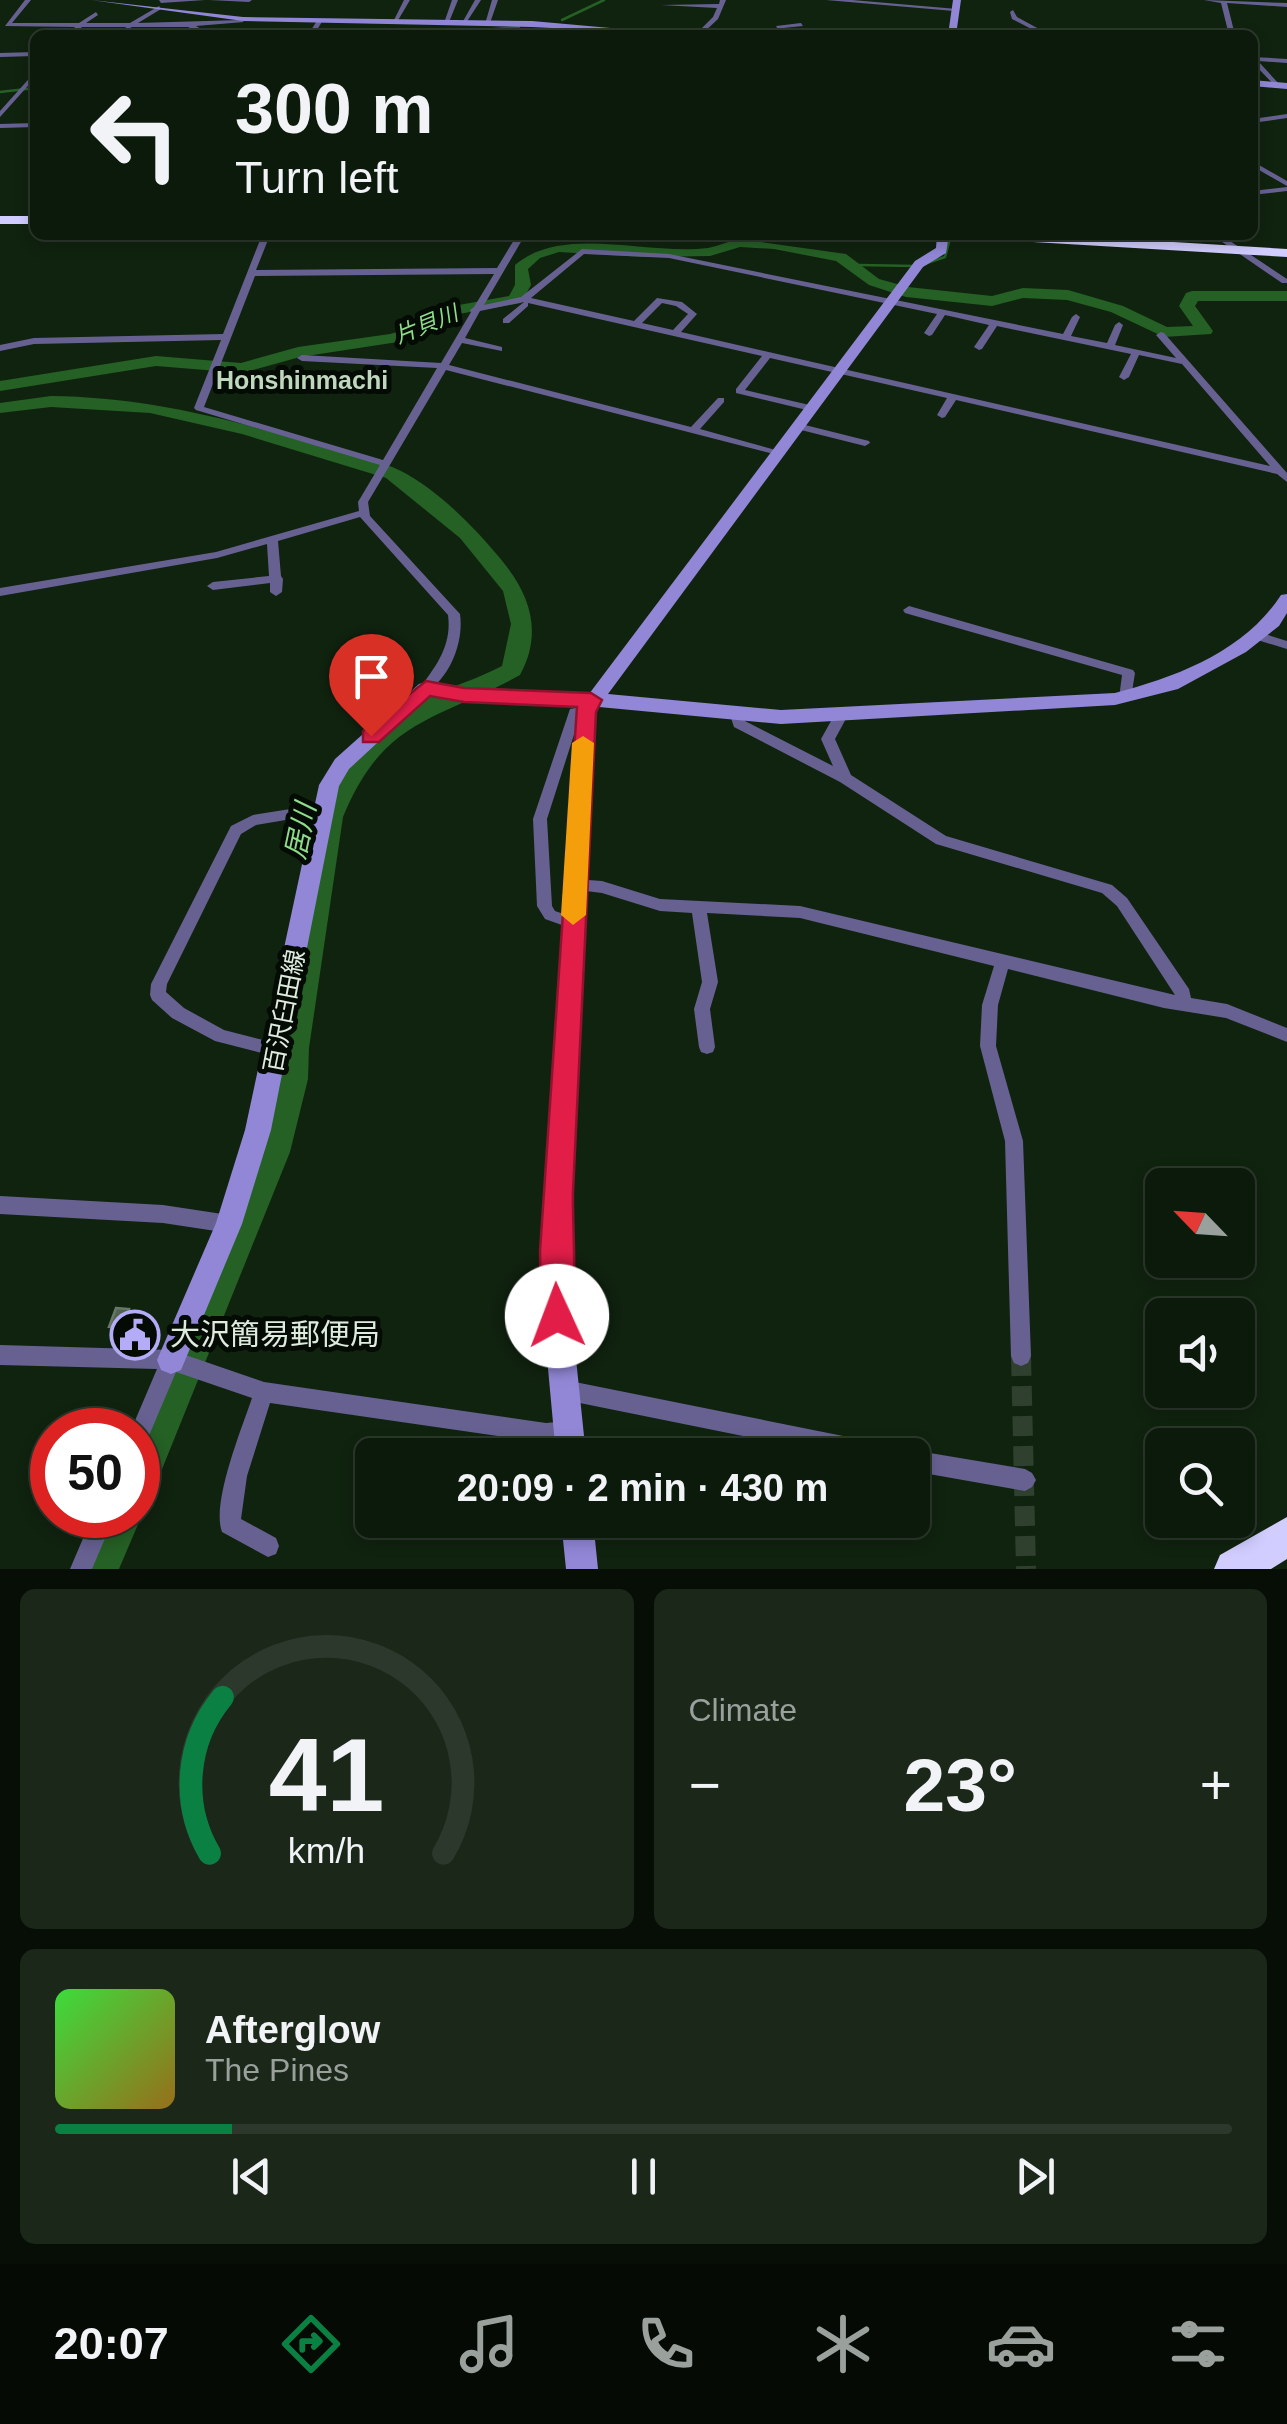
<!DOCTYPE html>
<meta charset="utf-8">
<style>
body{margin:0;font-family:Arial,"Noto Sans JP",sans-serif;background:#1a2719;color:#f1f3f6;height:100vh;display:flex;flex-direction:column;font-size:38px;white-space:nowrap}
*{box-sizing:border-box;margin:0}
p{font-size:32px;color:#9aa19d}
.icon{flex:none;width:55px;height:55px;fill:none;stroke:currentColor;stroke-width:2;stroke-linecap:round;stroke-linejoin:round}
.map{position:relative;height:1569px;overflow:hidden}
.panel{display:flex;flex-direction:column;gap:20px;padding:20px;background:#070e06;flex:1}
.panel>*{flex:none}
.banner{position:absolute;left:30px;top:30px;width:1228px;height:210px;border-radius:15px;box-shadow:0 5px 15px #0003,0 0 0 2px #2c382c;background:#0c1a0b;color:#f1f3f6;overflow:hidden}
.needle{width:65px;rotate:295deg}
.tools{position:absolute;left:1145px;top:1168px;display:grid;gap:20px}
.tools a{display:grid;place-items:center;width:110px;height:110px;border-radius:15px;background:#0c1a0b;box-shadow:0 5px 15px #0003,0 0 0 2px #2c382c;font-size:50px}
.speed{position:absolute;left:30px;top:1408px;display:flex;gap:20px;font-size:50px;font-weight:700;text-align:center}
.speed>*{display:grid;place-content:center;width:130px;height:130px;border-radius:50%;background:#0c1a0b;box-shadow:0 5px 15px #0003,0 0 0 2px #2c382c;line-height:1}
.speed .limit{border:15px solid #d22;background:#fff;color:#111}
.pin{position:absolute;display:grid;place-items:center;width:85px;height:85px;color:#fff;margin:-102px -42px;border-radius:50% 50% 50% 0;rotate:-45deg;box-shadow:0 0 10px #0007}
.pin .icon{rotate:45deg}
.me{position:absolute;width:110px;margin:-55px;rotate:358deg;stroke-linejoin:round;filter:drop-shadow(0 0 8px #0008)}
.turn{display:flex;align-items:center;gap:35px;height:210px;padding:0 40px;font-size:45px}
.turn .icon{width:130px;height:130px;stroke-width:2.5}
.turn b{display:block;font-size:70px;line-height:85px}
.big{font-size:75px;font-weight:600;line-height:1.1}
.panel .card{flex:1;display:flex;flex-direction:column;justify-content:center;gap:15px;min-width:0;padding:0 35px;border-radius:15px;background:#1a2719}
.panel .dial{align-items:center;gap:0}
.dial svg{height:260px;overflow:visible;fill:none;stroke:#2c382c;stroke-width:7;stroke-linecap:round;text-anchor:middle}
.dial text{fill:#f1f3f6;stroke:none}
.song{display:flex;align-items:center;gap:30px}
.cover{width:120px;height:120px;border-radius:15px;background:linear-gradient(135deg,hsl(120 70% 55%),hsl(40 70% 35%))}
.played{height:10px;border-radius:5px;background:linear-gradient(90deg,#0b8043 15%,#2c382c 15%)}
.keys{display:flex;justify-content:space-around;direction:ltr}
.heat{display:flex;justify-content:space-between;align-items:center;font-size:55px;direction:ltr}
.panel .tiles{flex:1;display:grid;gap:20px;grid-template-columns:1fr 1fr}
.card:last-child{grid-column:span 2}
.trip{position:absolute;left:355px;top:1438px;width:575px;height:100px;border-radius:15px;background:#0c1a0b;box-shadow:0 5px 15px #0003,0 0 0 2px #2c382c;font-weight:600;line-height:100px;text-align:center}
.dock{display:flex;height:160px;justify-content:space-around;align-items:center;background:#050a04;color:#9aa19d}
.dock .icon{width:70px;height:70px}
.dock .on{color:#0b8043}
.dock b{font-size:45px;color:#f1f3f6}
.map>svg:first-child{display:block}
</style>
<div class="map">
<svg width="1287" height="1569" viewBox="0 0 1287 1569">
<rect width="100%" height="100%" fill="#10230f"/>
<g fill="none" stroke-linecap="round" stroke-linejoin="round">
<path stroke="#256025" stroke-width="2.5" d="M562,20L604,0
M419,35L519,27
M0,92L35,88
M924,264L945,257L951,235
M858,265L915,266"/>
<path fill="#256025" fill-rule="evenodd" d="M739,239L846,254L879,279L908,287L992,296L1023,288L1068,290L1123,306L1167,327L1193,326L1179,306L1186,293L1192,291H1287V301H1198L1195,306L1213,331L1211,334L1164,337L1111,312L1067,300L1023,298L992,306L906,297L869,285L836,261L774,249L740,247L710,256L645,257L559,252L540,258L528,269L531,285L521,303L453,315L423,334L398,342L300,357L242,373L156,366L0,391V381L156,356L241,363L298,347L390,334L411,328L442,308L509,296L515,285V265C563,224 648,256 708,248C719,246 729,241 739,239Z
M51,396C147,397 236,420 328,449C352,456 380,460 401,471C438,490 473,526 499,557C529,592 544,631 520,675C437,721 384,717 343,817L309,1048L308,1079L290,1152L152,1494L138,1499V1435L244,1190L270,1114L317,817C341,763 375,719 430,696C454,686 479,678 502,666L511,624L503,591L460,538L386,478L242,434L150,413L51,407L0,413V403Z
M138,1503L142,1515L119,1569H79L103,1515H138Z"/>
<path stroke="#2f412e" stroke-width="20" stroke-dasharray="20 10" stroke-linecap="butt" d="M1021,1356L1026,1569"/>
<path fill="#676192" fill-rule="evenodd" d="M25,0H31L12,23H79L96,12L98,15L86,23H130L159,6L161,9L138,23L241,20L244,22L196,26L211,35H204L188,27H132L128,29L125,27H82L74,35H68L75,27L5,26Z
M159,0H205L161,3Z
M209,0H252L249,2Z
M404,0H410L397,22H393Z
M452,0H458L449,22L444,23Z
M475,0H481L466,23H462Z
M492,0H498L490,23L485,24Z
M720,0H726L718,19L701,35H695L713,17L717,8L661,5L719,4Z
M826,0H852L957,9L954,11Z
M1204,0L1287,3V7L1227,3L1235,35H1229L1221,3Z
M1013,10L1017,17L1050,35H1043L1012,19L1010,12Z
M318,19L323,20L314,35H308Z
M801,23L803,26L783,28L787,35H781L776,26Z
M491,31L504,34L505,35L489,34Z
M35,52V56L0,57V53Z
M1253,57L1287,59V63L1258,61L1279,84V86H1275L1252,62Z
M35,72V78L0,117V111Z
M1287,114V118L1252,123V119Z
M35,123V127L0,128V124Z
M1252,161L1287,181V186L1252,166Z
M1287,187V191L1252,195V191Z
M262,235H270L256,270L497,268L517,235H525L484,305L521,297L582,249L669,254L1063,334L1072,317L1076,314L1080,317L1071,336L1107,343L1115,325L1119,322L1123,325L1115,345L1176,358L1156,335L1161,332L1164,333L1287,473V482L1277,474L956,400L945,417L942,418L937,415L947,398L770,358L745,390L814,406V410L811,411L736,393V389L762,356L528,303V306L509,323H503V319L524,302L480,311L465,338L502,347V351L462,343L449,365L691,427L718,398H724V402L700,429L783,452L778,455L446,370L368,502L370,516L460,614C464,642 450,678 426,692L420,688C437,665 452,645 448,615L360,517L278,541L281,576L283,579L282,592L276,596L270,592V583L213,590L207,586L213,582L269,576L267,544L217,558L0,596V588L216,552L359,511L358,502L380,465L196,410L194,408L221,340L34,344L0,351V345L34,338L223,334ZM584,254L669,258L937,314L924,333L929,336L932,335L945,315L989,325L974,347L979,350L982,349L997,326L1131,354L1119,377L1124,380L1129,377L1139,355L1182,364L1270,466L681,332L697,314L682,302L657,298L634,321L531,298ZM494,274L474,307L470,310L471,312L441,363L302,355L297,358L302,361L437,368L383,460L204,407L255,276ZM662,303L676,306L688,314L673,330L642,323Z
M1212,235H1221L1287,279V283H1282Z
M797,423L869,441L870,443L865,446L793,428V424Z
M909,606L1133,670L1135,673L1131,698L1125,702L1119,698L1122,675L905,613L903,610Z
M1258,632L1287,641V649L1254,639L1252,636Z
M586,706L592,710L591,713L580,716L547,819L552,906L555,911L578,919L581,923L578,927L573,929L545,919L537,906L533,819L569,712L570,709Z
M737,710L742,712L745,721L833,766L821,739L836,712H846L848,715L835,739L851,775L946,836L1112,885L1127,898L1189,989L1191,998L1227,1004L1287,1028V1042L1226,1018L1164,1008L1008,969L998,1005L996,1046L1023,1141L1031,1356L1028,1363L1021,1366L1014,1363L1011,1356L1005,1141L980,1046L982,1005L994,966L800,918L707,913L718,982L710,1009L715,1047L713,1052L707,1054L701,1052L699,1047L694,1009L702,982L692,913L660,911L602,893L570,889L568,885L570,881L575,879L602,881L660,899L800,906L1175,995L1117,906L1102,893L936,844L840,782L734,727L730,715Z
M322,804L327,805L329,809L327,813L256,825L241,834L167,984L166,992L184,1008L224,1030L283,1045L285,1050L283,1055L277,1057L215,1041L172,1018L152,1000L150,995L151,984L231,826L253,815Z
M0,1196L163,1205L229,1215L235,1218L238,1224L235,1230L229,1233L163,1223L0,1214Z
M0,1345L171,1350L264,1382L546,1423L569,1421L576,1424L579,1431L576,1438L569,1441L546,1443L270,1403L247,1476L241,1519L276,1538L279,1546L276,1554L268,1557L222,1532C211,1503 242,1428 252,1398L176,1372L145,1445L138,1448V1430H131L157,1369L0,1365Z
M565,1380L888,1445L895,1448L898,1455H837L565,1400L558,1397L555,1390L558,1383Z
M912,1450L1025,1469L1032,1473L1036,1480L1032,1487L1025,1491L912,1471V1455H904Z
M93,1515H115L92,1569H70Z"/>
<path fill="#9187d6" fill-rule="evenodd" d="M91,0L243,17L532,21L689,35L532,27L243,21Z
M953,0H961L956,35H948Z
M1252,80L1287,83V89L1252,86Z
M937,235H949L946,253L923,267L608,694L781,710L1115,693C1177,677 1245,651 1281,595L1287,594V613L1279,626L1246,652L1178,689L1115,705L781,724L599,707L594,713L568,1282L586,1455H556L540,1282L576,712L579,706L447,700L429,695L349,769L339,786L271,1130L242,1224L181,1370L171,1374L161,1370L157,1360L216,1223L245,1130L319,785L335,759L419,684L426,682L447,688L589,694L915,261L936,248Z
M561,1520H593L598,1569H566Z"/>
<path fill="#d1cdfe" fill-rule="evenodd" d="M0,216H35V224H0Z
M977,235H1058L1287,249V257L984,239Z
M1287,1517V1559L1271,1569H1214L1220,1555Z"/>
</g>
<path fill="#3f523e" d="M109,1327H144L138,1345H125Z"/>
<path fill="#253924" d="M129,1309L144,1327L138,1345L122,1328Z"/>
<path fill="#50634f" stroke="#677866" stroke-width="2.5" d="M116,1308L129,1309L122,1328L109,1327Z"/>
<path fill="#e11d48" stroke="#92132f" stroke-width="2.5" d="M426,681L464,688L591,693L602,700L596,712C587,872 580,1032 573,1192C572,1224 579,1302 568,1328L557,1332L545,1328L541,1316L540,1251L577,707L464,702L430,696L379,742H363V731Z"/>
<path fill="#f59e0b" d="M583,736L594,743L586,915L573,925L561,915L572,743Z"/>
<defs>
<g id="civic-ring" transform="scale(2.5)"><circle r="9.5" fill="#040a04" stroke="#b5acf8" stroke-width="1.5"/><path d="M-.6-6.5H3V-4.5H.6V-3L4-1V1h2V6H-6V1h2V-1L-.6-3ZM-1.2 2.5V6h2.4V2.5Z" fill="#b5acf8"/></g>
</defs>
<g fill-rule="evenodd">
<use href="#civic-ring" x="135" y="1335"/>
</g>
<g text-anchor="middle" stroke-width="10" stroke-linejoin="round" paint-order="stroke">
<g font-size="22" font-style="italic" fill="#8ddd89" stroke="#040a04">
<text transform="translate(426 324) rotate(-22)" y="8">片貝川</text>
</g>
<g font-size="25" font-weight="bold" fill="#bfd7bd" stroke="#040a04">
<text x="302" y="389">Honshinmachi</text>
</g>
<g font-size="25" fill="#dfebde" stroke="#040a04">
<text transform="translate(284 1011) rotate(-79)" y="9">百沢臼田線</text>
</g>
<g font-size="28" font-style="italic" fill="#8ddd89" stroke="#040a04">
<text transform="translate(300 831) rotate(-78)" y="10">居川</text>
</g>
<g font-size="30" fill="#dfebde" stroke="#040a04" text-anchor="start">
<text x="170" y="1345">大沢簡易郵便局</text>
</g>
</g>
</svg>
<div class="tools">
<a><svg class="needle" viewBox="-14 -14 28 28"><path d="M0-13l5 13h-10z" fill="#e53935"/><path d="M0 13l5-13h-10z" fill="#9aa19d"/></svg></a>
<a><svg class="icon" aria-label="sound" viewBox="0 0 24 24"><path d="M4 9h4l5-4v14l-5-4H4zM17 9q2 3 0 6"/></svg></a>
<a><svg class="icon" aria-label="search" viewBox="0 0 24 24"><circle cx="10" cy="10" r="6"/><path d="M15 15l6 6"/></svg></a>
</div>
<div class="speed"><div class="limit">50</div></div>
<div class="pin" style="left:371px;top:736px;background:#d93025"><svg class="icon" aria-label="arrive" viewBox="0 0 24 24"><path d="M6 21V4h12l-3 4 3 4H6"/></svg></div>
<svg class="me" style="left:557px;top:1316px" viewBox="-20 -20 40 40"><circle r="19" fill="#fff"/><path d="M0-13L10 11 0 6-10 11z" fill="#e11d48"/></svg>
<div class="trip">20:09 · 2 min · 430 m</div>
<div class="banner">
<div class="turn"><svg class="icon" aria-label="left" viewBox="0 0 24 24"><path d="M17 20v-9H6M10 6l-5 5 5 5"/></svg><div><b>300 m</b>Turn left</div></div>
</div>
</div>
<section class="panel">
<div class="tiles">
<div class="card dial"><svg viewBox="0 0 100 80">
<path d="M14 69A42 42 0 1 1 86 69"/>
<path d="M14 69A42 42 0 0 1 18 21" stroke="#0b8043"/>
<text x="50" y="56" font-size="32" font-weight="700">41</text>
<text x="50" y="72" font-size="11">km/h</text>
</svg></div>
<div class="card"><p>Climate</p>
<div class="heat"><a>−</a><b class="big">23°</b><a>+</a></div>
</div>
<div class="card">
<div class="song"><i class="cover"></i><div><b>Afterglow</b><p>The Pines</p></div></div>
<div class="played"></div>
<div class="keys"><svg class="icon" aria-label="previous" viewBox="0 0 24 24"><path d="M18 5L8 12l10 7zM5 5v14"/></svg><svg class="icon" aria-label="pause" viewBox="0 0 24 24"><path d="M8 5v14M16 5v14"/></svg><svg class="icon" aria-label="next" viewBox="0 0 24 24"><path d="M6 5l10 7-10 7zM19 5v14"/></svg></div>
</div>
</div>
</section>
<nav class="dock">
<b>20:07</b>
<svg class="icon on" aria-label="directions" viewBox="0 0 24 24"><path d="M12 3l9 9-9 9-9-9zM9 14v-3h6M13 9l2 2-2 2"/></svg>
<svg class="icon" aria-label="music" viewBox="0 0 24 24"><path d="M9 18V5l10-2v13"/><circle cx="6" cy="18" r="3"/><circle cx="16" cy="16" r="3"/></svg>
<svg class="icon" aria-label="phone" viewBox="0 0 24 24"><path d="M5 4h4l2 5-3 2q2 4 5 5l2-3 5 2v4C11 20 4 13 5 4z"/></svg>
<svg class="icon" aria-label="climate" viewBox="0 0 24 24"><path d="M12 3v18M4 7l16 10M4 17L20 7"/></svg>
<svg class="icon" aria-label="car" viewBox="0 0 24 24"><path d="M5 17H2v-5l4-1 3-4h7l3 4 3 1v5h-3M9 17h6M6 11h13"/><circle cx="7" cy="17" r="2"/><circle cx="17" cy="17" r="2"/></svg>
<svg class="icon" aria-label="filters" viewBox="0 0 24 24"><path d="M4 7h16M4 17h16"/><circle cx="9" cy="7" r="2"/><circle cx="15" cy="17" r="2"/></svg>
</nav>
